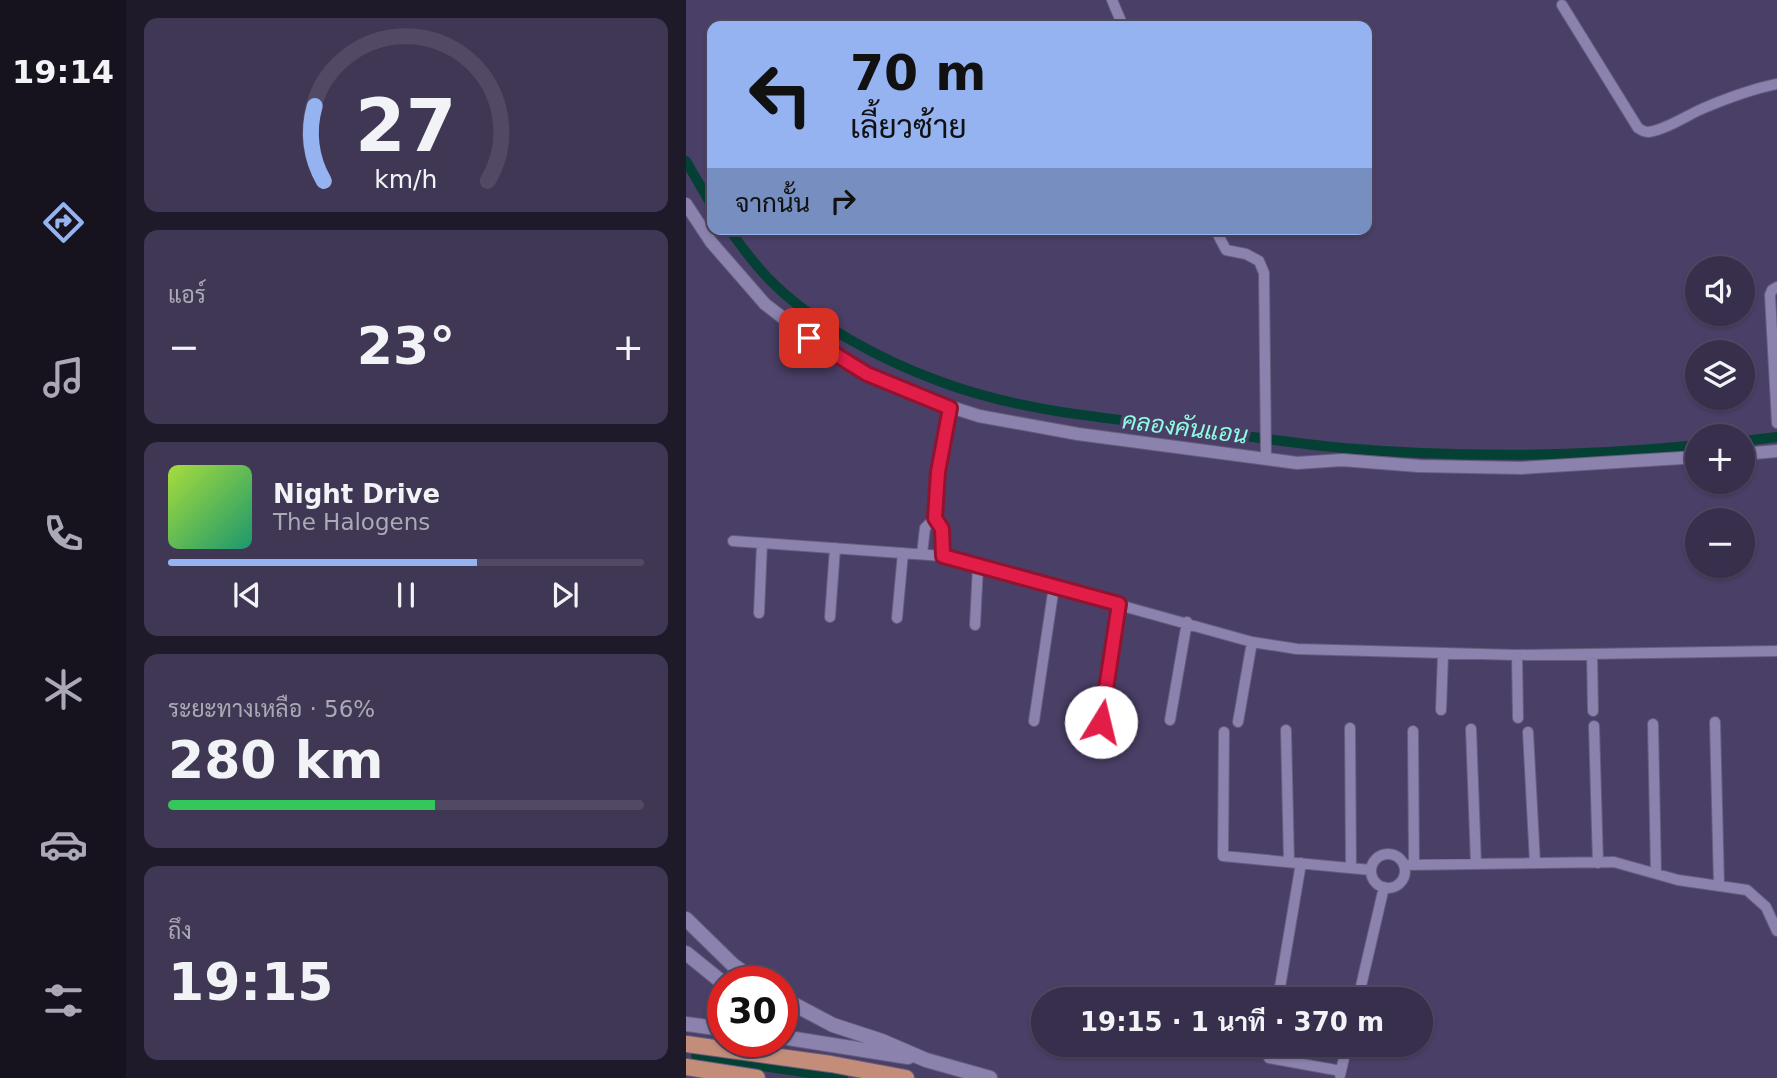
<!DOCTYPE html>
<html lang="th">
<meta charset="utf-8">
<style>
body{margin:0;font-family:"DejaVu Sans",Sarabun,sans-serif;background:#3f3753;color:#f1f3f6;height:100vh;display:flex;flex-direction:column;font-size:26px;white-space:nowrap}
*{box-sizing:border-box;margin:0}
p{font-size:23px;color:#aba9b5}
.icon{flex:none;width:38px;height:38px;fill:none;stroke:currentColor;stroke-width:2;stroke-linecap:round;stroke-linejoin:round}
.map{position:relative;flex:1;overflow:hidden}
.side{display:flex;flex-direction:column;gap:18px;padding:18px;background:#1f1a2a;width:560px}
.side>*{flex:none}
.banner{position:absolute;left:21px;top:21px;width:665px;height:214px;border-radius:14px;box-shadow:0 2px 5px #0004,0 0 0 2px #524a64;background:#95b2f1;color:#111;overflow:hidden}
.controls{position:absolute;left:999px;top:256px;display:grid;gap:14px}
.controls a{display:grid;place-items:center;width:70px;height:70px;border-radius:50%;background:#382f4c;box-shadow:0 2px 5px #0004,0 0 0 2px #524a64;font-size:35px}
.speed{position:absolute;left:21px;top:966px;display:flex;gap:14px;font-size:35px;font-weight:700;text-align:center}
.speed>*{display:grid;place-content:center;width:91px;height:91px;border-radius:50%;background:#382f4c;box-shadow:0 2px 5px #0004,0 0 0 2px #524a64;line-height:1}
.speed .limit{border:10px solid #d22;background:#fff;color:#111}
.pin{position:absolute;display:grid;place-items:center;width:60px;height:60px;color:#fff;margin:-30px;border-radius:14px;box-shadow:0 4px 10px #0006}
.me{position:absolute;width:77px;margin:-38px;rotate:9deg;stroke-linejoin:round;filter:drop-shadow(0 0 5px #0008)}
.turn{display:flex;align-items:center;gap:24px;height:147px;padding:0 28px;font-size:32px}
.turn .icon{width:91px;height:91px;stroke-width:2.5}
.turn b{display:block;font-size:49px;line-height:60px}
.then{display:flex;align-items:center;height:66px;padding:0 28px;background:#0003;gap:14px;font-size:26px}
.big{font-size:52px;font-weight:700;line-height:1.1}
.side .widget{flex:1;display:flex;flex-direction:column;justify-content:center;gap:10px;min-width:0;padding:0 24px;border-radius:14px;background:#3f3753}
.side .dial{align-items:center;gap:0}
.dial svg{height:182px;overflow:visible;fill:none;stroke:#524a64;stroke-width:7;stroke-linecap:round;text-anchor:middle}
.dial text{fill:#f1f3f6;stroke:none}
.song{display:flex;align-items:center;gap:21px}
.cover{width:84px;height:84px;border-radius:10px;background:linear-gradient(135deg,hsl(80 70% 55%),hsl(160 70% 35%))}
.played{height:7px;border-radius:4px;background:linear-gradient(90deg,#95b2f1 65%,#524a64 65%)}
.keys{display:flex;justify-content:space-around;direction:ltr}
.heat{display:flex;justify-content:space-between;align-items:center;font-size:38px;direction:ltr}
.charge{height:10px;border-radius:5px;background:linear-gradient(90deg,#34c759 56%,#524a64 0)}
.trip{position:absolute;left:345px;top:987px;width:402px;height:70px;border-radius:35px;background:#382f4c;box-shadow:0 2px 5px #0004,0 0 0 2px #524a64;font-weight:700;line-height:70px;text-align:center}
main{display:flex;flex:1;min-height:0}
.dock{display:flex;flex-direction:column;width:126px;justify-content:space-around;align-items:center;background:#16131e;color:#aba9b5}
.dock .icon{width:49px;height:49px}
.dock .current{color:#95b2f1}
.dock b{font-size:32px;color:#f1f3f6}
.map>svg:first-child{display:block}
</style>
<main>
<nav class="dock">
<b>19:14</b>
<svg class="icon current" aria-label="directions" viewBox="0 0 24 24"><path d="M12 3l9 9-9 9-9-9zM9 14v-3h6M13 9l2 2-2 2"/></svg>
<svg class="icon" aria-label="music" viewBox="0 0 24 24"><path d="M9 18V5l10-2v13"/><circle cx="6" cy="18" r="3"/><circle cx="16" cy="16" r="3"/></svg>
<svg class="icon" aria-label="phone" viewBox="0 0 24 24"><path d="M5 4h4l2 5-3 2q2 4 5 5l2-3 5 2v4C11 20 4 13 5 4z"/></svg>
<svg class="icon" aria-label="climate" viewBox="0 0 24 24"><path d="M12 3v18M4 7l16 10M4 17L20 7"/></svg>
<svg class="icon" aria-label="car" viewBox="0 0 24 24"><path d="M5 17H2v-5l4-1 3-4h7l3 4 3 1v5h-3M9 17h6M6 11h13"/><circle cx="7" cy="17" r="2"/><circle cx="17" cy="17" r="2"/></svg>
<svg class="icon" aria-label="filters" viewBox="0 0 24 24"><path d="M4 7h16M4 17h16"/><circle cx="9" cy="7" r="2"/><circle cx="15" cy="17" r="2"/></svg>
</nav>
<section class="side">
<div class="widget dial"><svg viewBox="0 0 100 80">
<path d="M14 69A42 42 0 1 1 86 69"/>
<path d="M14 69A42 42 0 0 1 10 36" stroke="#95b2f1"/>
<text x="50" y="56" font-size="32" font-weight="700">27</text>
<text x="50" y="72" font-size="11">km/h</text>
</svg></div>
<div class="widget"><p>แอร์</p>
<div class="heat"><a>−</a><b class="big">23°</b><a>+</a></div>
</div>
<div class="widget">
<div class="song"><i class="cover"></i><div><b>Night Drive</b><p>The Halogens</p></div></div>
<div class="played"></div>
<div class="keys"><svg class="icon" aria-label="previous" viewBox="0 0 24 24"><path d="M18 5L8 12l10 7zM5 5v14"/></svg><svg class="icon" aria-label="pause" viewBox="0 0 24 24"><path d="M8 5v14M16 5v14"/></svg><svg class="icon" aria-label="next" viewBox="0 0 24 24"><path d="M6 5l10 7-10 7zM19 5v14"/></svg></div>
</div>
<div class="widget"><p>ระยะทางเหลือ · 56%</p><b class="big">280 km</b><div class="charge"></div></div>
<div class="widget"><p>ถึง</p><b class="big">19:15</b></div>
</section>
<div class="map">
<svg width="1091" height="1078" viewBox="0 0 1091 1078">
<rect width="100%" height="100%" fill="#4a3f66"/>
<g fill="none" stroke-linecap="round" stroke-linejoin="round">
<path stroke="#054035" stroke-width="10" d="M0,161L26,206
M43,229C57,249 73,270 90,286C132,326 196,360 250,380C328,410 411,417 494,427C548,434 602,443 657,448C775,458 893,457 1012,445
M1057,441L1091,437
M10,1056L157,1078"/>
<g stroke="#675d7e" stroke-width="12">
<path id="minor" d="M426,0L437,26
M876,5L952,128C956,130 957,132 962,132C980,130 1001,115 1018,108C1042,98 1066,89 1091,84
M529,229L540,250L560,254L573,261L578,273L580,458
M1091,287L1086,290L1084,295L1091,423
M47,541L257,556L566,642L611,649L831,655L1091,651
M236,554L239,528L249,518
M257,556L256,529L249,518L252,472L264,408
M73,613L76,543
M144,617L149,548
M211,618L217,553
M289,625L292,566
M906,654L907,711
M831,655L832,718
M755,710L757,654
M484,720L501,622
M348,721L368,586
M415,721L433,604
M552,722L566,642
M1029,722L1033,886
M967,724L970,873
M908,726L912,863
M664,728L665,868
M785,729L790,864
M600,730L603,862
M727,731L728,865
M538,732L537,856L685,870
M842,732L849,863
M685 871a17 17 0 1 1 34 0a17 17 0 1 1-34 0Z
M718,865L928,862L992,880L1061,890L1080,907L1091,931
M592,999L615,863
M672,999L698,887
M585,1045L583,1058L655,1071
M654,1075L661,1045"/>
</g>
<g stroke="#675d7e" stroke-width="14">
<path id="tertiary" d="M0,204L25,242L79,304L123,338L181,374L234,397L293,416L392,434L611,463L656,460L733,466L835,468L1012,457
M1057,454L1091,451"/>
</g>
<g stroke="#675d7e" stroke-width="16">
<path id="secondary" d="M0,919L47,965L71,982
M0,953L37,983
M96,998L147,1025L196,1041L240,1060L304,1078
M0,1024L37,1029
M96,1037L222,1057"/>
</g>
<g stroke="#675d7e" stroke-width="18">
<path id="primary" d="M0,1044L145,1064L220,1078
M0,1067L71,1078"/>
</g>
<use href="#minor" stroke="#8c82ae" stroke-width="10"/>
<use href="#tertiary" stroke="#8c82ae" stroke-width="12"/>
<use href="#secondary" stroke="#8c82ae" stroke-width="14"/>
<use href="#primary" stroke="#c48d7a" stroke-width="16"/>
</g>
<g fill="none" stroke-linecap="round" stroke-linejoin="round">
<g stroke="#92132f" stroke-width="18">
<path id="route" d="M123,338L181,374L264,408L252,472L249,518L256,529L257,556L433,604L415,722"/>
</g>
<use href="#route" stroke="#e11d48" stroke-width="12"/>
</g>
<g text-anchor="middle" stroke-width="7" stroke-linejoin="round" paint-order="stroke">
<g font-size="24" font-style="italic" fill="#90fce1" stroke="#4a3f66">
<text transform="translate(499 428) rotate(7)" y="8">คลองคันแอน</text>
</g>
</g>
</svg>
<div class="controls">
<a><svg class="icon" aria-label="sound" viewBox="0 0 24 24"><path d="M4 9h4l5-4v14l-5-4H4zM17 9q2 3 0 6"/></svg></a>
<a><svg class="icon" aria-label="layers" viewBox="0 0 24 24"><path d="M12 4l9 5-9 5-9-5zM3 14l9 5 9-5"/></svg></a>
<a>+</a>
<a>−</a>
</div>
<div class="speed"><div class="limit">30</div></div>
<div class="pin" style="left:123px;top:338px;background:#d93025"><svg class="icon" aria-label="arrive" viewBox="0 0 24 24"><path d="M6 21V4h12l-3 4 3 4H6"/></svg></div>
<svg class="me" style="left:415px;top:722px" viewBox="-20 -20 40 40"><circle r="19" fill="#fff"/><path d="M0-13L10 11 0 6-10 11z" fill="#e11d48"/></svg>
<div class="trip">19:15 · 1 นาที · 370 m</div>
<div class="banner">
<div class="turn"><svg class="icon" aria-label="left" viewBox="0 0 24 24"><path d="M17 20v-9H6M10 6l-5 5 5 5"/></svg><div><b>70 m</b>เลี้ยวซ้าย</div></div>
<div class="then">จากนั้น<svg class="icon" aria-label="right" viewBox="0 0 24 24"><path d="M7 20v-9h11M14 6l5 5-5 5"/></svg></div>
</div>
</div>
</main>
